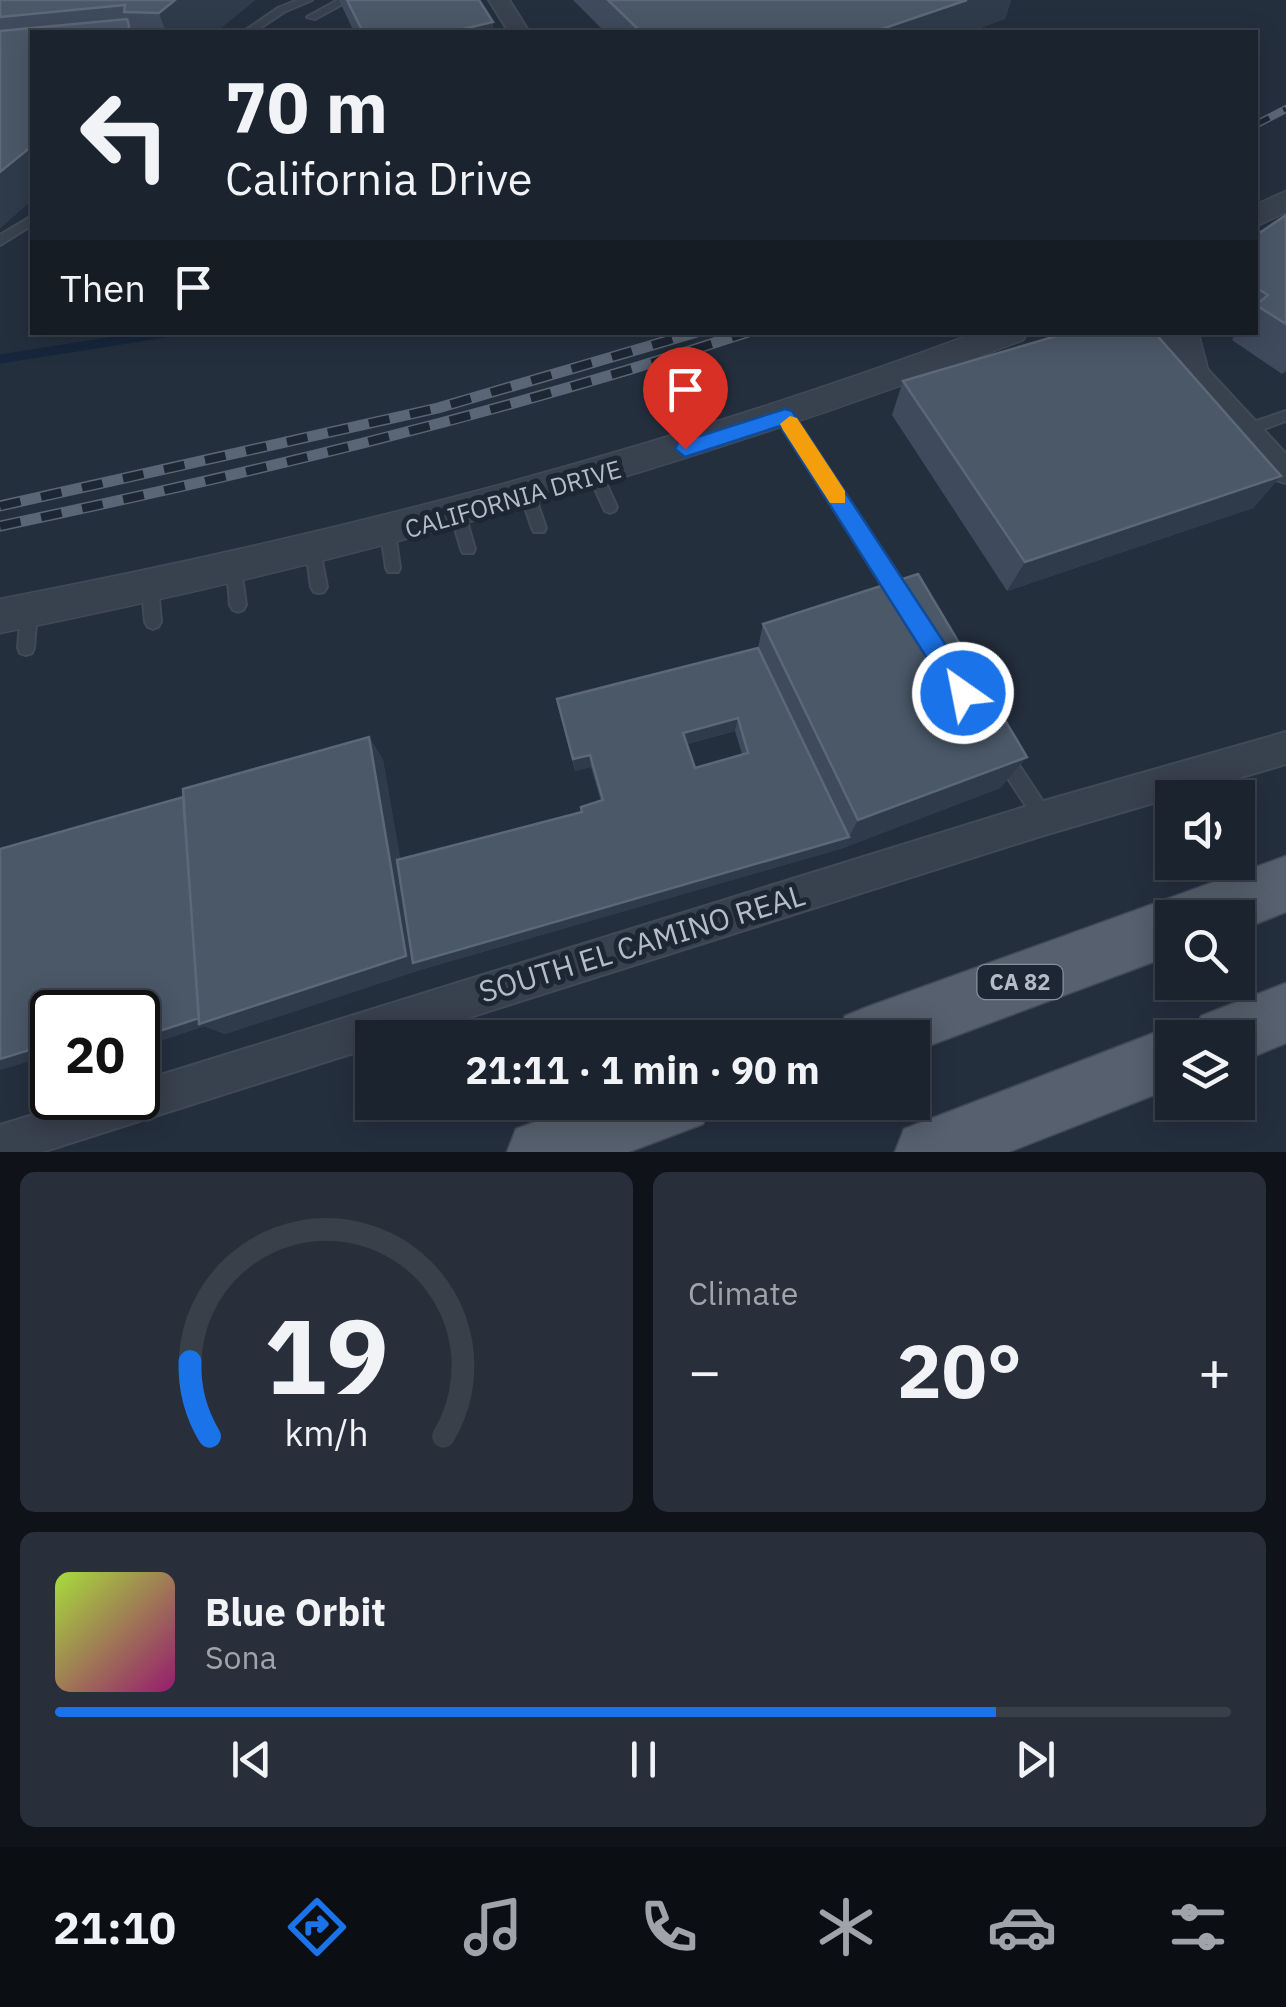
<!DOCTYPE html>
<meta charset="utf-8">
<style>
body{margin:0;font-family:"IBM Plex Sans",sans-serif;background:#282f3a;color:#f1f3f6;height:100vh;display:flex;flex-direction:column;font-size:38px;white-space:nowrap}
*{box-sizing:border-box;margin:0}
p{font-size:32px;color:#a0a4aa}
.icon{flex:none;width:55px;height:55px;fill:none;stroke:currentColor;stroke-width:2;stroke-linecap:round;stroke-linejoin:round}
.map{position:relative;height:1152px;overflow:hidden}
.sheet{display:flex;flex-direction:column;gap:20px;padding:20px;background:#0f1319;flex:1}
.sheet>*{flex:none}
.guide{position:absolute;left:30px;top:30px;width:1228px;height:305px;border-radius:0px;box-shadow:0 5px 25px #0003,0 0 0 2px #39404a;background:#1b232e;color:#f1f3f6;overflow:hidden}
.buttons{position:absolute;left:1155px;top:780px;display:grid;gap:20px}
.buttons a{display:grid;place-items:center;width:100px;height:100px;border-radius:0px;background:#1b232e;box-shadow:0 5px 25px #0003,0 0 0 2px #39404a;font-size:50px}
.speed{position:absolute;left:30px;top:990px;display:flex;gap:20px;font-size:50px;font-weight:700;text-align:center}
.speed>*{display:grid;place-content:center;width:130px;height:130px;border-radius:50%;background:#1b232e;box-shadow:0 5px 25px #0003,0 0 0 2px #39404a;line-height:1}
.speed .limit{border:5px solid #111;border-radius:15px;background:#fff;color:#111}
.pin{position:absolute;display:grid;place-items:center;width:85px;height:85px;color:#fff;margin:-102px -42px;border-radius:50% 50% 50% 0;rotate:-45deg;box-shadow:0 0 10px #0007}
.pin .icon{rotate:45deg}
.me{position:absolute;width:110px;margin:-55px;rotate:327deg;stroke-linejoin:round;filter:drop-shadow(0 0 8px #0008)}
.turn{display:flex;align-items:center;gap:35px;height:210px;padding:0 30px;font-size:45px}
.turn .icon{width:130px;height:130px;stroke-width:2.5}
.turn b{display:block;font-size:70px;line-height:85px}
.then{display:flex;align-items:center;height:95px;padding:0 30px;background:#0003;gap:20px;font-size:38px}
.big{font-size:75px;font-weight:700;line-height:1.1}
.sheet .tile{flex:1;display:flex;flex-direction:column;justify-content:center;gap:15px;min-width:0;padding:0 35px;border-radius:15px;background:#282f3a}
.sheet .dial{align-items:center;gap:0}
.dial svg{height:260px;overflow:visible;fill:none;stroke:#39404a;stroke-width:7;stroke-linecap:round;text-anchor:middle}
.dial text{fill:#f1f3f6;stroke:none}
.song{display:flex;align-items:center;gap:30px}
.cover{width:120px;height:120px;border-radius:15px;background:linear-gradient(135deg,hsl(80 70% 55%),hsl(320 70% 35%))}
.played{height:10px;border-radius:5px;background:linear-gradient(90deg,#1a73e8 80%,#39404a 80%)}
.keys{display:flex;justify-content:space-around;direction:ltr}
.heat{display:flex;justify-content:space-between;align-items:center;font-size:55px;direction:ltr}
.sheet .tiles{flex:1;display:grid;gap:20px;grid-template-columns:1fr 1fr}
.tile:last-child{grid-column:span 2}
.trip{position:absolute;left:355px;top:1020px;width:575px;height:100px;border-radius:0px;background:#1b232e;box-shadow:0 5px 25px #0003,0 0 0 2px #39404a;font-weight:700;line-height:100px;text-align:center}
.dock{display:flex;height:160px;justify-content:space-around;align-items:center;background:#0b0e12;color:#a0a4aa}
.dock .icon{width:70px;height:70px}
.dock .current{color:#1a73e8}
.dock b{font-size:45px;color:#f1f3f6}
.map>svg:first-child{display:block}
</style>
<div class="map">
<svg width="1286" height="1152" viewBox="0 0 1286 1152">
<rect width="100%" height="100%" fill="#242f3e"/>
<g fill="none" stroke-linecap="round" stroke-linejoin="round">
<path stroke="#17263c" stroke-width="9" d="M0,359L171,332"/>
<g stroke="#414a57" stroke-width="4">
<path id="service" d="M298,0H312L284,12L254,32H243L278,8Z
M338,0H350L315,19L307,17Z
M32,216V225L0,245V235Z
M785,411L790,412L906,591L909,596L906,601L901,603L896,601L780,420L778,416L780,412Z
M1286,411V421L1247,435L1240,430L1242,426Z
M596,470L601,472L617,507L615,511L610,513L605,511L589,476Z
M528,490L535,496L546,528L544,532H534L532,528L521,496Z
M458,509L463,511L465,515L475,549L473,553H463L461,549L451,515L453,511Z
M388,527L393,529L395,533L400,568L398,572H388L386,568L381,533L383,529Z
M313,545L318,547L320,551L327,587L324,592L319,593L314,592L311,587L306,551L308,547Z
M234,563L239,565L241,569L246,605L243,610L238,612L233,610L230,605L227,569L229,565Z
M150,581L155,582L158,587L161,622L158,627L153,629L148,627L145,622L142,587L145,582Z
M29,603L34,605L37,610L34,648L32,653L26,655L20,653L18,648L21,610L24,605Z
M1005,751L1011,753L1050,812L1053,818L1050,824L1044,826L1038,824L999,765L997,759L999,753Z"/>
</g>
<g stroke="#414a57" stroke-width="4">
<path id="minor" d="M489,0H509L529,32H509Z
M1145,332H1173L1286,454V483L1276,480Z
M1286,732V764L1044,835L404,1038H372V1047L42,1152H0V1125L88,1098H138V1082L1044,801Z"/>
</g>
<g stroke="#414a57" stroke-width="3">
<path id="tertiary" d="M1286,191V212L1255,227V205Z
M978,332H1028L1023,340C690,468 350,563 0,633V599C334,535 659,451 978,332Z
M1166,332H1198L1208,370L1204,379L1192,382L1180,379Z"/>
</g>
<g stroke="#414a57" stroke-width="3">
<path id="primary" d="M1286,856V912L1238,931V918H1172V955L912,1052V1038H837L845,1016L867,1007Z
M1286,983V1043L1238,1063V1038H1172V1088L1009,1152H895L904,1129L1172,1026L1194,1035L1201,1016Z
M589,1102H712L703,1124L629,1152H507L516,1129Z"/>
</g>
<use href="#service" fill="#38414e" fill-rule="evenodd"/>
<use href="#minor" fill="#38414e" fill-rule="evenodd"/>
<use href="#tertiary" fill="#38414e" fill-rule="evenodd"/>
<use href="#primary" fill="#56606e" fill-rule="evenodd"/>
<g stroke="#5a6575" stroke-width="8">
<path id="rail-far1" d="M1255,125L1286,109"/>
</g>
<g stroke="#5a6575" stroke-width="11">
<path id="rail" d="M0,506L438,408L697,332
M0,526C253,473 503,413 748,332"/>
</g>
<use href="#rail-far1" stroke="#1d2633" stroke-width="5" stroke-dasharray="16" stroke-linecap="butt"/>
<use href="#rail" stroke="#1d2633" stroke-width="8" stroke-dasharray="21" stroke-linecap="butt"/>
</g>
<path fill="#3f4b5c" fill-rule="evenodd" d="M0,0H255L216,32H32V200L0,228Z
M339,0H479L494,32H354Z
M573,0H1011L1005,19L968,32H605Z
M1286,215V371L1282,374L1232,340L1236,332H1255V236Z
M903,381L1281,476L1253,508L1007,591L892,415Z
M918,574L1027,757L1000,788L843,848L420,970L225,1034L204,1026L145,1046L138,1043V1012H52V1054L0,1070V849L183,797V789L369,737L383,760L400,859L582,812L581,807L601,801L591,767L575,771L557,699L758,648L763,624ZM735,731L742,754L695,768L687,744Z"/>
<path fill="#2f3b4b" d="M175,0H255L216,32H166L159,13Z
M967,0H1011L1005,19L968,32H873Z
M493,22L494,32H459V30Z
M32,146V200L0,228V172Z
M1281,476L1253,508L1007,591L1025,562Z
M738,718L735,731L682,745L683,733Z
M369,737L383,760L418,961L849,837L858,820L1027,757L1000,788L843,848L420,970L225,1034L204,1026L145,1046L138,1043V1038L210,1014Z
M590,755L591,767L575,771L573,759Z
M52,1043V1054L0,1070V1059Z"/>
<path fill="#4b5868" stroke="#5c6777" stroke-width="2.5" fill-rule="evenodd" d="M0,0H175L159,13L124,12L125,5L0,17Z
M347,0H479L493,22L459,30L460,32H363Z
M608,0H967L873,32H641Z
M127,19L129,25L128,32H32V146L0,172V31Z
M1286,215V324L1256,305L1268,295L1255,287V236Z
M1070,332H1154L1281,476L1025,562L903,381Z
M918,574L1027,757L858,820L763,624Z
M758,648L849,837L413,963L397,860L582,812L581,807L603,800L590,755L573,759L557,699ZM738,718L748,753L695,768L683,733Z
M369,737L406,956L199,1024L183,789Z
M183,797L199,1018L138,1038V1012H52V1043L0,1059V849Z"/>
<path fill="#1a73e8" stroke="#114b97" stroke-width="2.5" d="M785,409L792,411L972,685L975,693L972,701H954L780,426L685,457L675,449L678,443Z"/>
<path fill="#f59e0b" d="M790,416L797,418L845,491V503H830L783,430L780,424Z"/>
<g text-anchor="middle" stroke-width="10" stroke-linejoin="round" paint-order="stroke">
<rect fill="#1d2633" stroke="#878f9c" stroke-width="2.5" x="977.5" y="965" width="85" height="34" rx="8"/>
<g font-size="22" font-weight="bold" fill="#b4bcc9">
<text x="1020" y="990">CA 82</text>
</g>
<g font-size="25" fill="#b4bcc9" stroke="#1d2633">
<text transform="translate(513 499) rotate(-16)" y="9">CALIFORNIA DRIVE</text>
</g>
<g font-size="30" fill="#b4bcc9" stroke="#1d2633">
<text transform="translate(642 944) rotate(-17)" y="10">SOUTH EL CAMINO REAL</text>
</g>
</g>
</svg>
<div class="buttons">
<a><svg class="icon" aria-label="sound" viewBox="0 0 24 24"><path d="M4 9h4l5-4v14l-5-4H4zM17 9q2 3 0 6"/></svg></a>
<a><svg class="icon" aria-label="search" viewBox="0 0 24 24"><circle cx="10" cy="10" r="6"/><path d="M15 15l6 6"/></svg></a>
<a><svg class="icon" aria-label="layers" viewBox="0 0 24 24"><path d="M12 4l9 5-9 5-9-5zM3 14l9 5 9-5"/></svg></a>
</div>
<div class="speed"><div class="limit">20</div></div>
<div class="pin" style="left:685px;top:449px;background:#d93025"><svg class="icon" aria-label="arrive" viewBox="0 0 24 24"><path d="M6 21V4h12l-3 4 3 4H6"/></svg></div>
<svg class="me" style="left:963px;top:693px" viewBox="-20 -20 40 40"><circle r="17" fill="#1a73e8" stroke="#fff" stroke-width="3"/><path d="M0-11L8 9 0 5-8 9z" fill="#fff"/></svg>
<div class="trip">21:11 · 1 min · 90 m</div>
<div class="guide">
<div class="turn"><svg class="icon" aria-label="left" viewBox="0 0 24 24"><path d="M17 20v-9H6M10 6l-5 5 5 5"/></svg><div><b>70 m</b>California Drive</div></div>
<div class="then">Then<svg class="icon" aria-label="arrive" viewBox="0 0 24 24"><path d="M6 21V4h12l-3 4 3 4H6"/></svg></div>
</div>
</div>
<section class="sheet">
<div class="tiles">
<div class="tile dial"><svg viewBox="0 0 100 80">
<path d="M14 69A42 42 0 1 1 86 69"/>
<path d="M14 69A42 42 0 0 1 8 46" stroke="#1a73e8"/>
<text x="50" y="56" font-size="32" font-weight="700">19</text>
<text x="50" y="72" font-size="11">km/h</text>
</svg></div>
<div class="tile"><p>Climate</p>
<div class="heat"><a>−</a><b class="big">20°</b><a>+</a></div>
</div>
<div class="tile">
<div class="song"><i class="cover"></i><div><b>Blue Orbit</b><p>Sona</p></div></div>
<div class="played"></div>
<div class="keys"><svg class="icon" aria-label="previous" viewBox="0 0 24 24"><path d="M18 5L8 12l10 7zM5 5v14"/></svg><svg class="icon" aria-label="pause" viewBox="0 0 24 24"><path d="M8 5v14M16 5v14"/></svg><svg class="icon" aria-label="next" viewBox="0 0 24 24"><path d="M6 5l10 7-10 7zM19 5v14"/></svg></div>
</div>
</div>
</section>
<nav class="dock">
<b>21:10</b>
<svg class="icon current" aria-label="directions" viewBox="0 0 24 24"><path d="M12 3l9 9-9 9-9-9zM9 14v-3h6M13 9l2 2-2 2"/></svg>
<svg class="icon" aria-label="music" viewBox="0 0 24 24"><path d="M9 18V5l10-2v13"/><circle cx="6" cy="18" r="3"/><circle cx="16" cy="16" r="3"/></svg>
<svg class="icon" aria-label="phone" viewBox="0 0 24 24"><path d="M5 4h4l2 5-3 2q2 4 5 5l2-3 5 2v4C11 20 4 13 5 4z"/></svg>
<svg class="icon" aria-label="climate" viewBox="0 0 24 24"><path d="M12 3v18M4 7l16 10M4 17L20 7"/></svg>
<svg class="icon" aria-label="car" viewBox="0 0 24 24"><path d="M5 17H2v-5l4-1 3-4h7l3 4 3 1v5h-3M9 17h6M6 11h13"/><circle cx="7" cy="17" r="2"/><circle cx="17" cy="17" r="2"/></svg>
<svg class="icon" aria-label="filters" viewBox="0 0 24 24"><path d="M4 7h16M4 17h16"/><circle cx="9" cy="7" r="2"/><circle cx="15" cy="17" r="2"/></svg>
</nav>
